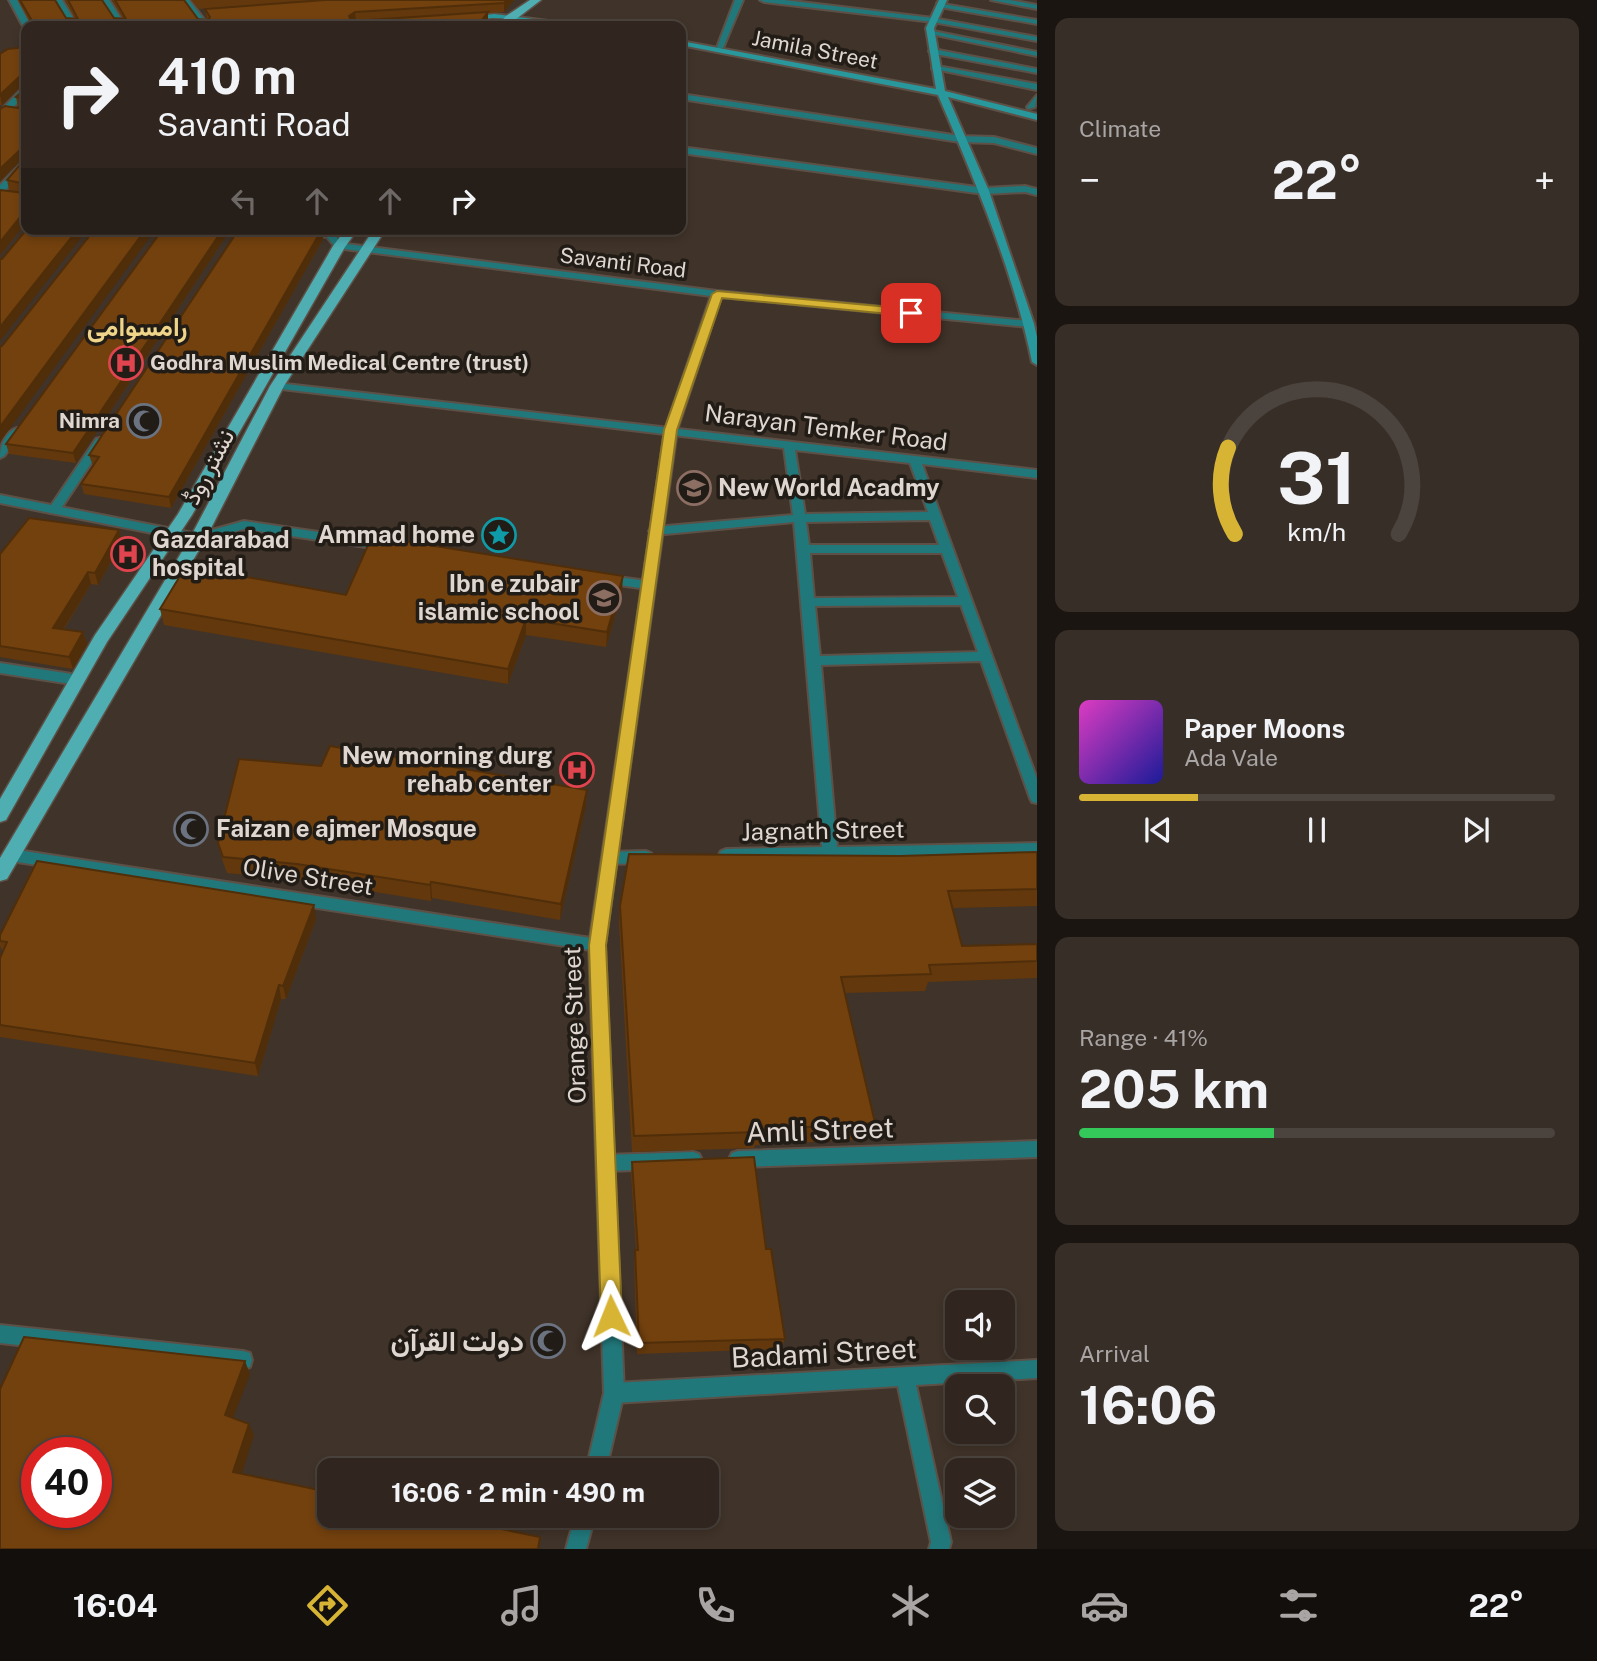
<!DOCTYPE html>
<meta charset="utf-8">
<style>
body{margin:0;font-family:"Public Sans",Vazirmatn,sans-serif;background:#382e28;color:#f1f3f6;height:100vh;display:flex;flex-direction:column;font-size:26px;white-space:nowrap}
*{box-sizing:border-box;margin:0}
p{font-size:23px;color:#a8a5a4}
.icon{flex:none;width:38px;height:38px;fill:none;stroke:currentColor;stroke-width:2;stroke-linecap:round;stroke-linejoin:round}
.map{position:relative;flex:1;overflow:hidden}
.side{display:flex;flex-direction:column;gap:18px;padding:18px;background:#1a1511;width:560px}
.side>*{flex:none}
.banner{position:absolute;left:21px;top:21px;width:665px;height:214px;border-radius:14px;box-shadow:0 4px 10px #0003,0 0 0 2px #4b433d;background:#30261f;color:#f1f3f6;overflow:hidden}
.fabs{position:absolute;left:945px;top:1290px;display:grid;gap:14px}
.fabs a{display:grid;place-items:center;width:70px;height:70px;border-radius:14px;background:#30261f;box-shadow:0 4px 10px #0003,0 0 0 2px #4b433d;font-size:35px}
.speed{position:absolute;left:21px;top:1437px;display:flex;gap:14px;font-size:35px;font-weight:700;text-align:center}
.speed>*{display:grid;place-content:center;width:91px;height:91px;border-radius:50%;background:#30261f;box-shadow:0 4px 10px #0003,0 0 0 2px #4b433d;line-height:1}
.speed .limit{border:10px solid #d22;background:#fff;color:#111}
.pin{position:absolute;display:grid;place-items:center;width:60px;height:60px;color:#fff;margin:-30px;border-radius:14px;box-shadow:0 4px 10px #0006}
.me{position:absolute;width:77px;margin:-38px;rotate:358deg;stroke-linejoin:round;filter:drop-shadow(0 0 5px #0008)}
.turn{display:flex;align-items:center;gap:24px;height:147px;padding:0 21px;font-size:32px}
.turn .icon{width:91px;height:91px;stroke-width:2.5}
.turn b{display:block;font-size:49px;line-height:60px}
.lanes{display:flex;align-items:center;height:66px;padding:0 21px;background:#0003;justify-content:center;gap:35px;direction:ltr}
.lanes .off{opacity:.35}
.big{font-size:52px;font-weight:700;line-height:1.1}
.side .tile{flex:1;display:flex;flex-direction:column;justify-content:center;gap:10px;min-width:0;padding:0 24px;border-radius:14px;background:#382e28}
.side .dial{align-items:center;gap:0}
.dial svg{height:182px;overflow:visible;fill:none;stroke:#4b433d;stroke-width:7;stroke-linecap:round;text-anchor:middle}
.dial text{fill:#f1f3f6;stroke:none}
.song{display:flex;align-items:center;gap:21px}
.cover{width:84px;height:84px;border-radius:10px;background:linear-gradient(135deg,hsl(310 70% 55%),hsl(240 70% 35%))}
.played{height:7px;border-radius:4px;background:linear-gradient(90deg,#d8b434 25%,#4b433d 25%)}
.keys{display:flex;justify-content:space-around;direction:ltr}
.heat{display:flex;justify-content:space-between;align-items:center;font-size:38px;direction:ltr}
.charge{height:10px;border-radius:5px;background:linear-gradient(90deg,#34c759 41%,#4b433d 0)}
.trip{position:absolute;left:317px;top:1458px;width:402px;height:70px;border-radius:14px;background:#30261f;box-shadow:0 4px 10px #0003,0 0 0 2px #4b433d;font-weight:700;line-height:70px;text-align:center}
.dock{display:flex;height:112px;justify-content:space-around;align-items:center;background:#130f0c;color:#a8a5a4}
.dock .icon{width:49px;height:49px}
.dock .active{color:#d8b434}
.dock b{font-size:32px;color:#f1f3f6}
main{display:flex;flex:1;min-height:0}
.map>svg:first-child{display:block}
</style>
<main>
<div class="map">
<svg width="1037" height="1549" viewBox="0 0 1037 1549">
<rect width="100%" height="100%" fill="#403329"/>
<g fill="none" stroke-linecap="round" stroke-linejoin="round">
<g stroke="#5d5047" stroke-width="4">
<path id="minor" d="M9,0H17L31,26L24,28Z
M54,0H62L78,26H70Z
M101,0H109L126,26H118Z
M735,0H743L723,48L716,50Z
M760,0H784L933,18L1037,37V41L933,22L764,2Z
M991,0H1009L1037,5V9Z
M937,3L1037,20V24L940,7H937Z
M928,30L1037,52V56L931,34H928Z
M933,49L1037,69V73L930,53L929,51Z
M932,65L1037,84V90L935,69H932Z
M23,88H26V95L0,119V111Z
M681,94L960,136L994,137L1037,148V154L994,143L960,142L681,99Z
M1037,95L1035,107L1028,109L1027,107Z
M681,147L984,188L1025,186L1037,189V195L1025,192L984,194L681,153Z
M26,159V167L3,193L0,194V185Z
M278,229H308L333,233L344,246L336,248L327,237L283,232Z
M277,383L1037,470V478L922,464L1037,779V803L1032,802L1030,798L981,661L821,665L837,847L1037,843V855L726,861L721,859L719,855L721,851L726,849L822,847L794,522L655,535L649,531L655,527L793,515L784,448L273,388V384ZM795,450L910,463L928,512L805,514ZM930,520L939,545H809L806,522ZM810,553H942L958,597L814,598ZM961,605L978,652L820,656L815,606Z
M17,428L23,431L4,456L0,458C0,446 5,432 17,428Z
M100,438L106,441L58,513H50V507L96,439Z
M244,521L386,542L392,546L386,550L244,529L198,542L192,538L194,535Z
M603,575L647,581L653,585L647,589L599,582L597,579L599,576Z
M0,663L78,675L85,680L78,685L0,673Z
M11,849L597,939L602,940L605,945L602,950L597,951L11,861L6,859L4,855L6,851Z
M646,851L651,853L653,857L651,861L646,863L609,864L604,862L602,858L604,854L609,852Z
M1037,1141V1157L738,1167L732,1165L729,1159L732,1153L738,1151Z
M693,1152L699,1154L702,1160L699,1166L693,1168L606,1171L600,1169L597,1163L600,1157L606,1155Z
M0,1325L243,1351L250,1353L252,1360L250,1367L243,1369L0,1343Z
M1037,1360V1378L916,1385L951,1542L949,1549H929L931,1542L898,1386L614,1403L607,1400L604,1393L607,1386L614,1383Z"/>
</g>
<g stroke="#5d5047" stroke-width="4">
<path id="tertiary" d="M181,0H189L209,26H201Z
M339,243L717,291L1029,321L1034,324L1029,327L721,297L677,430L605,945L624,1393L606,1470H586L604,1393L589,945L665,430L711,296L336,248L334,246Z
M0,495L198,534L204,538L198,542L0,503Z
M575,1516H595L586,1549H566Z"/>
</g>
<g stroke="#5d5047" stroke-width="4">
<path id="secondary" d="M939,0H947L934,28L945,91L1037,114V120L948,97L989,191L1034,324L1037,337V365L1032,362C1013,270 975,181 938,95L681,45V41L936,89L926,28Z
M494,14L572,24L576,26C548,27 520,18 492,18C483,19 473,22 465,18Z"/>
</g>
<g stroke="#5d5047" stroke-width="3">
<path id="primary" d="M530,0H541L507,26H497L506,16Z
M346,229H358L345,247L192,515L107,642L6,820L0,822V799L95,635L178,514L333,246Z
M374,229H386L284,386L206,538L7,879L0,881V858L190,538L270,386Z"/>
</g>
<use href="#minor" fill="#21787b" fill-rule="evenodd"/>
<use href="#tertiary" fill="#21787b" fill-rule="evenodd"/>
<use href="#secondary" fill="#29989c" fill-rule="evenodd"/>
<use href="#primary" fill="#4eaeb2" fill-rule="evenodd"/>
</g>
<path fill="#63380c" d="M18,0H55L66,18L75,19L65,0H102L114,18L123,19L112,0H184L198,19L207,20L205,9L325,0H514L504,12L488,13V21L484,26H32Z
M191,0H318L199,9Z
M26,47V226L24,225L0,255L25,193L9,190L7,180L25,159V157H24L0,181L25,109L18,107L16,97L26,88V86H21L2,105H0V54Z
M163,229H231L76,463L9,454L6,444Z
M239,229H339L337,233L322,229L323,239L171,508L84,494L81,484L93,466L89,455Z
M119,530L122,542L98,585L91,584L64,629L83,632L87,644L73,669L0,657V554Z
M622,592L606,647L526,635L508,684L164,625L160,609L346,595Z
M587,790L586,806L560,920L432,898L431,901L300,880L227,873L222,859L218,843Z
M1037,852V906L952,908L962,946L1037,944V978L928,982L925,991L845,993L875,1123L869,1139L755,1145L754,1148L632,1152L619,923L620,906L900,856Z
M316,919L286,999H281L258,1076L0,1037V958L3,952L0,946V935Z
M632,1162L766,1249L785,1339L781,1349L637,1354L634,1261L636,1250L631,1174Z"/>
<path fill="#502e0a" d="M506,0H514L504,12V3Z
M355,12L356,21L349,25V16Z
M488,12V21L484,26H477Z
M19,77L21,86L2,105L0,95Z
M22,148L24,157L0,181V169Z
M21,216L24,225L0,255V242Z
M78,229H88L0,341V327Z
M146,229H156L0,442V427Z
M223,229H231L76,463L73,453Z
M322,229L323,239L171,508L169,497Z
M119,530L122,542L98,585L95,573Z
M88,572L91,584L57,639L53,628Z
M623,576L622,592L606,647L607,632Z
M526,619V635L508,684V669Z
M83,632L87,644L73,669L69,657Z
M587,790L586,806L560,920L561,904Z
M431,882L432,898L431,901L430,885Z
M314,905L316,919L286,999L283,986Z
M279,985L281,999L258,1076L255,1063Z
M245,1361L250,1374L230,1426L225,1415Z
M249,1424L254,1435L239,1483L233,1472Z"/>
<path fill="#73410e" stroke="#502e0a" stroke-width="2" fill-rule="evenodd" d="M20,0H55L66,18L78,19L68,0H102L114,18L126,19L115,0H184L198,19L208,20L210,17L205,9L325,0H506L504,3L355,12L349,16L351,20H369L488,12L477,26H35Z
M26,47V216H21L0,242V190L25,193V184L7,180L25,159V148H22L0,169V109L5,106L25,109L26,99L16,97L26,88V77H19L0,95V54L8,49Z
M27,229H78L0,327V259H2Z
M95,229H146L0,427V347L2,346Z
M163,229H223L73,453L6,444Z
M239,229H322L169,497L81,484L99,457L89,455Z
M29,518L119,530L95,573L88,572L53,628L83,632L69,657L0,646V554Z
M372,536L623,576L607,632L526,619L508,669L160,609L186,566L346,595Z
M330,746L587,790L561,904L431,882L430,885L297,864L223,857L218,843L239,759L321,766Z
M1037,852V889L948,891L962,946L1037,944V961L929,965L931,974L841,977L875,1123L758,1130V1132L634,1136L620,906L629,854L900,856Z
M37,861L314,905L283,986L279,985L255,1063L0,1025V958L7,942L0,941V935Z
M754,1157L766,1249H771L785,1339L639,1343L635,1250H638L632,1162Z
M24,1337L245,1361L225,1415L249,1424L233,1472L329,1492V1516H438L540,1537L538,1549H0V1389ZM37,1452H96V1512H37Z"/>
<path fill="#d8b434" stroke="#8c7522" stroke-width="2" d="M717,291L911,309L917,313L911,316L722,298L677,430L606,945L622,1316L619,1323L611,1326L604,1323L601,1316L589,945L664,430L712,294Z"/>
<defs>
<g id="hospital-ring" transform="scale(1.75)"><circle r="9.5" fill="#221c17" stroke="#e0444e" stroke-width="1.5"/><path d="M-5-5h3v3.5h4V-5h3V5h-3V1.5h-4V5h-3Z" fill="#e0444e"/></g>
<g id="mosque-ring" transform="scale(1.75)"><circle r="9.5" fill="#221c17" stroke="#6b7280" stroke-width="1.5"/><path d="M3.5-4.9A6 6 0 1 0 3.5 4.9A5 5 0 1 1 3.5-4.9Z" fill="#6b7280"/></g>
<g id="school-ring" transform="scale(1.75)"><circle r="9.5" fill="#221c17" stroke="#8d6e63" stroke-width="1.5"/><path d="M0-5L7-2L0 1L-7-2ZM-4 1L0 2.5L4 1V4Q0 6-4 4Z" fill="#8d6e63"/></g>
<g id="sight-ring" transform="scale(1.75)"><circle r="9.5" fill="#221c17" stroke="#0f9aa8" stroke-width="1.5"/><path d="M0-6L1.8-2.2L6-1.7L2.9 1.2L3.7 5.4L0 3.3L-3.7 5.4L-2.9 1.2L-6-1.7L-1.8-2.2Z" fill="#0f9aa8"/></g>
</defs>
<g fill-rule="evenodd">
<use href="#hospital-ring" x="126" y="363"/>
<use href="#mosque-ring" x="144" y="421"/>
<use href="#school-ring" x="694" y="488"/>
<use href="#sight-ring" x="499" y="535"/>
<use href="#hospital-ring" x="128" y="554"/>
<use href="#school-ring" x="604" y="598"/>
<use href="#hospital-ring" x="577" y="770"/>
<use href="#mosque-ring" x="191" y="829"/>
<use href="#mosque-ring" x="548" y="1341"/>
</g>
<g text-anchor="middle" stroke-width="7" stroke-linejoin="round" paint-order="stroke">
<g font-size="21" fill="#dfd6d0" stroke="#221c17">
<text transform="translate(815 50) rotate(11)" y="7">Jamila Street</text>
<text transform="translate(623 263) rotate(7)" y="7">Savanti Road</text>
</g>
<g font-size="21" font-weight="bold" fill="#dfd6d0" stroke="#221c17" text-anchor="start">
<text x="150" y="370">Godhra Muslim Medical Centre (trust)</text>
<text x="120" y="428" text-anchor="end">Nimra</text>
</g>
<g font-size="24" fill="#dfd6d0" stroke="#221c17">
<text transform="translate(826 428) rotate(7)" y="8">Narayan Temker Road</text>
<text transform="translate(209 467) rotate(-62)" y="8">نشتر روڈ</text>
<text transform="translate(823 831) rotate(-1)" y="8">Jagnath Street</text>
<text transform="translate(308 877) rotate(9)" y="8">Olive Street</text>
<text transform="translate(575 1025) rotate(-92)" y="8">Orange Street</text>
</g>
<g font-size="24" font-weight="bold" fill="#dfd6d0" stroke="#221c17" text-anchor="start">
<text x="718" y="496">New World Acadmy</text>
<text x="475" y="543" text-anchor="end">Ammad home</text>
<text x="152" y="548">Gazdarabad<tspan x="152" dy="28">hospital</tspan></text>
<text x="580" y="592" text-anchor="end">Ibn e zubair<tspan x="580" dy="28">islamic school</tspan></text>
<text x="552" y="764" text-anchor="end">New morning durg<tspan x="552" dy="28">rehab center</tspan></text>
<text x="216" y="837">Faizan e ajmer Mosque</text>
</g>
<g font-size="26" font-weight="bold" fill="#eed589" stroke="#221c17">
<text x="137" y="336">رامسوامی</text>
</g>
<g font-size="28" fill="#dfd6d0" stroke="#221c17">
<text transform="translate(820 1130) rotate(-2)" y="10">Amli Street</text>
<text transform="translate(824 1353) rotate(-3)" y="10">Badami Street</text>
</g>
<g font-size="28" font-weight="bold" fill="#dfd6d0" stroke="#221c17" text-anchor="end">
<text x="524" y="1351">دولت القرآن</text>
</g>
</g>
</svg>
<div class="fabs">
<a><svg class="icon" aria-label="sound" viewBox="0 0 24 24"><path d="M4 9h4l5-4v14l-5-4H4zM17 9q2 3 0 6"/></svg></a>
<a><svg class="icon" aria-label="search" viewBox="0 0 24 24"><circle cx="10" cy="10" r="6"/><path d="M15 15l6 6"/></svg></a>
<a><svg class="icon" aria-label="layers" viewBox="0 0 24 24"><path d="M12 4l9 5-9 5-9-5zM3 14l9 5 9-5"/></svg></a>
</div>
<div class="speed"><div class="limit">40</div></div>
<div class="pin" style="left:911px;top:313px;background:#d93025"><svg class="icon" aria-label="arrive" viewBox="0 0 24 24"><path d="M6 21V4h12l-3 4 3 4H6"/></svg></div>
<svg class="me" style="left:611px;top:1316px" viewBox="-20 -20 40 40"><path d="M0-17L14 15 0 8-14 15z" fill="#d8b434" stroke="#fff" stroke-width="4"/></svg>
<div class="trip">16:06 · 2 min · 490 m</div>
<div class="banner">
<div class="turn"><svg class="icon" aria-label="right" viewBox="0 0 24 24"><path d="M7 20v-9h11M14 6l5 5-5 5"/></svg><div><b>410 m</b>Savanti Road</div></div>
<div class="lanes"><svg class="icon off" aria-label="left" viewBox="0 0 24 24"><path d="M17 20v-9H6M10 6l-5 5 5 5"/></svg><svg class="icon off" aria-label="ahead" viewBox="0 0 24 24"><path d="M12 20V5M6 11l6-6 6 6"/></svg><svg class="icon off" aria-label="ahead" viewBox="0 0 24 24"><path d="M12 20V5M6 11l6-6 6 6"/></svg><svg class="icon" aria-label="right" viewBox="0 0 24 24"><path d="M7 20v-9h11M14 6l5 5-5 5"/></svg></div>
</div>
</div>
<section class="side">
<div class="tile"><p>Climate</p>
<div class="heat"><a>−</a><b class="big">22°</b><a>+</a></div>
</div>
<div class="tile dial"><svg viewBox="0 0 100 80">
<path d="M14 69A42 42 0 1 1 86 69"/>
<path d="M14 69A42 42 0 0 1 11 31" stroke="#d8b434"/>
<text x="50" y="56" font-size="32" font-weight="700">31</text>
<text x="50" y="72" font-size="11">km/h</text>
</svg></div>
<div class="tile">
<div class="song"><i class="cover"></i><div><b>Paper Moons</b><p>Ada Vale</p></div></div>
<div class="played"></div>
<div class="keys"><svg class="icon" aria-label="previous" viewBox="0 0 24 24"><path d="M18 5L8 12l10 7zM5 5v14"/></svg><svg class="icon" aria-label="pause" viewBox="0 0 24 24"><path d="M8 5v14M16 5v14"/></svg><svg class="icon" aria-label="next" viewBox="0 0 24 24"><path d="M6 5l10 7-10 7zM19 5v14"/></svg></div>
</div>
<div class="tile"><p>Range · 41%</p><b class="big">205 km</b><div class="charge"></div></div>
<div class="tile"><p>Arrival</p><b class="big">16:06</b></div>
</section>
</main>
<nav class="dock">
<b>16:04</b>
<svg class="icon active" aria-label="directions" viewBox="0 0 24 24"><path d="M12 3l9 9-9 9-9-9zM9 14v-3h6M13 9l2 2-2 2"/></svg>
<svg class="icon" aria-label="music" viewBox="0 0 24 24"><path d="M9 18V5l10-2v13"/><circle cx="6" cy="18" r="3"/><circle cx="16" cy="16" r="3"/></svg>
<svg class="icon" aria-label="phone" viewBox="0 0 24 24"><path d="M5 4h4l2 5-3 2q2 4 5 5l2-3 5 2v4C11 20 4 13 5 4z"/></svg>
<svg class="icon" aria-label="climate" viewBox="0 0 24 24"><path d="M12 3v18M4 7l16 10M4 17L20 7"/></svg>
<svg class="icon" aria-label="car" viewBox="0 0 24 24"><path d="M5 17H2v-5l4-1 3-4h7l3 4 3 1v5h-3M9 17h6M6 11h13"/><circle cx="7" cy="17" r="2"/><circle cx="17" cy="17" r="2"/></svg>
<svg class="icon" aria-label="filters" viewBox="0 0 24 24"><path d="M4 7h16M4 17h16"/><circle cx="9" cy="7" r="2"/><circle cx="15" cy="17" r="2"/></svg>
<b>22°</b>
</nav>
